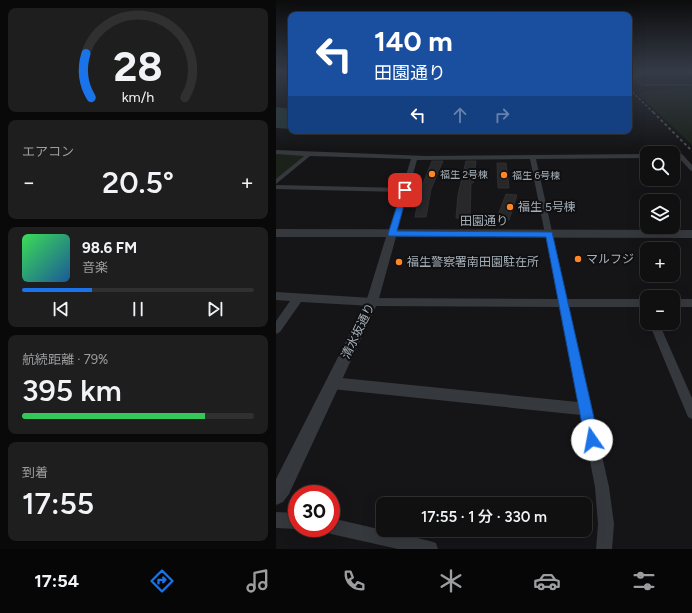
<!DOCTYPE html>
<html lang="ja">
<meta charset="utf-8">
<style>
body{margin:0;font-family:Figtree,"Noto Sans JP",sans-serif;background:#1e1e1f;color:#f1f3f6;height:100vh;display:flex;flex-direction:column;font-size:15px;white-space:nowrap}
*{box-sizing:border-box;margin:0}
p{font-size:13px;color:#9c9d9f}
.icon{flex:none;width:22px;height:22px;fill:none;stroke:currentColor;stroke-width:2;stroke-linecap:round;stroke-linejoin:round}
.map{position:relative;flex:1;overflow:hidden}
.sheet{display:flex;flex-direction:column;gap:8px;padding:8px;background:#090909;width:276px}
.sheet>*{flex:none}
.top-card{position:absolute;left:12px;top:12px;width:344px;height:122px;border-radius:8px;box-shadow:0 4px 16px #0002,0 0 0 1px #303031;background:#1a4fa0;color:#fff;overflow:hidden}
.tools{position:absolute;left:364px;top:146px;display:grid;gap:8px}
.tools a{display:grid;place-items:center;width:40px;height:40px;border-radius:8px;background:#101011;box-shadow:0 4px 16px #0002,0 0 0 1px #303031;font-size:20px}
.speed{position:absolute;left:12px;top:485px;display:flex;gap:8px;font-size:20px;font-weight:700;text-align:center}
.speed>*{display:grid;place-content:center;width:52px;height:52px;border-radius:50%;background:#101011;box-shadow:0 4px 16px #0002,0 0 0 1px #303031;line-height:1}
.speed .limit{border:6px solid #d22;background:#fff;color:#111}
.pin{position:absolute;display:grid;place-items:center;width:34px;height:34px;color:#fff;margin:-17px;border-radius:8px;box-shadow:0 2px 6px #0006}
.me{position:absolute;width:44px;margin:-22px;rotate:348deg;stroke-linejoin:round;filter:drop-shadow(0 0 3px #0008)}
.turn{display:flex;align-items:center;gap:14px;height:84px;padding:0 20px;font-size:18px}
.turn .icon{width:52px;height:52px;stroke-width:2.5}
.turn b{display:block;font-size:28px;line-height:34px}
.lanes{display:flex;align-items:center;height:38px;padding:0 20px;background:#0003;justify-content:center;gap:20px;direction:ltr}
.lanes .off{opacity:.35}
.big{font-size:30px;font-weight:600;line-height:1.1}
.sheet .card{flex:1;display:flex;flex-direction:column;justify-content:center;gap:6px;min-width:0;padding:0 14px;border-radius:8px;background:#1e1e1f}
.sheet .dial{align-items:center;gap:0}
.dial svg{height:104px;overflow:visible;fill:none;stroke:#303031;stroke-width:7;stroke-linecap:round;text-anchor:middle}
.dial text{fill:#f1f3f6;stroke:none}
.song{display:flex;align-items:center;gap:12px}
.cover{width:48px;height:48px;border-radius:6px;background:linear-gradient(135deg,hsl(130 70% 55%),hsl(210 70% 35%))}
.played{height:4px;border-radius:2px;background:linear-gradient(90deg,#1a73e8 30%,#303031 30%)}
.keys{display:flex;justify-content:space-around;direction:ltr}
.heat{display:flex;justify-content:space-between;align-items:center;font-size:22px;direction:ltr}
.charge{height:6px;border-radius:3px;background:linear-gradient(90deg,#34c759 79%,#303031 0)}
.trip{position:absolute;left:100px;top:497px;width:216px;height:40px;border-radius:8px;background:#101011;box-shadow:0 4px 16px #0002,0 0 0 1px #303031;font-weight:600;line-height:40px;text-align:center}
.menu{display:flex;height:64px;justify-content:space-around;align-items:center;background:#060607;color:#9c9d9f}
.menu .icon{width:28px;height:28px}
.menu .on{color:#1a73e8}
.menu b{font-size:18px;color:#f1f3f6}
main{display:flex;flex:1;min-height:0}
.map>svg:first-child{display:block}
</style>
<main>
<section class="sheet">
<div class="card dial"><svg viewBox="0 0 100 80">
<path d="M14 69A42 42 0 1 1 86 69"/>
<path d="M14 69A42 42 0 0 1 10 35" stroke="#1a73e8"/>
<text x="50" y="56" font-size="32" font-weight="700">28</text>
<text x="50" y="72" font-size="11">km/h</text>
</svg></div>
<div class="card"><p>エアコン</p>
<div class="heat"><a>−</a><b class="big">20.5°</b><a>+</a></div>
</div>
<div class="card">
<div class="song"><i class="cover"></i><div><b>98.6 FM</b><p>音楽</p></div></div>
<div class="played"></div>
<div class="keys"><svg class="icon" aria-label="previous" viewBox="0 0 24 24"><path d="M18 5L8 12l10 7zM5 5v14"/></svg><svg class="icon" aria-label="pause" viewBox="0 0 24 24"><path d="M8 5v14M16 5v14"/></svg><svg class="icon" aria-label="next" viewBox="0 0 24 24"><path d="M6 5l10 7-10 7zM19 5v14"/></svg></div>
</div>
<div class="card"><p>航続距離 · 79%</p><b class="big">395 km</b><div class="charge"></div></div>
<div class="card"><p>到着</p><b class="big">17:55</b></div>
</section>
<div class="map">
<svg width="416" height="549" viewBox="0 0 416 549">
<rect width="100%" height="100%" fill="#151517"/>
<path fill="#1b221a" d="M416,87V145L363,95L364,93L368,91Z
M0,153L29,155L0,180Z"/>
<path fill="#29383c" d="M0,107L15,109V129L0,128Z"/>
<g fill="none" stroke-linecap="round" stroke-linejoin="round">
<path stroke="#29383c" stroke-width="1.5" d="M359,78L366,85H416"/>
<path fill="#29383c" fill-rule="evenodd" d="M365,72H377L353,81V77Z"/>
</g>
<path fill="#28282b" stroke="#2e2f33" d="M156,161H167L155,189L150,217H139L144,191Z
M190,161H200L197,183H195L194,218H180L182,195Z
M221,163H230L233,188H222Z
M230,194L241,195L233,220L221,218Z"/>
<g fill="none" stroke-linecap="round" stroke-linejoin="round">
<path fill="#35383c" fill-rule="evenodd" d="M0,150L150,156L371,154V158L260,159L291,299H371V307H293L333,487L338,524L336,549H320L322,524L319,487L305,415L56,389L52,387L50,383L52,379L56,377L302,402L283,307L96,306L25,302L4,332L0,334V321L14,301L0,300V292L96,298L282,299L254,159L141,160L120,234L116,237L112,234L125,192L0,189V185L126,188L135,159L34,156L0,184V179L28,156L0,154Z
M397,153L406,154L416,165V171L414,170L402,157H397Z
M397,299H416V307H397Z
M373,323H383L416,398V419L412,417Z
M0,512L21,513V528H23L21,529L0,528Z
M55,518L154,541L160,543L162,549H122L55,534L50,531L48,528H55Z"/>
<path fill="#35383c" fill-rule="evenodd" d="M0,229L416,230V238L120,237L102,302L13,494L7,502L0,505V479L90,302L110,237H0Z"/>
<path stroke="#484c51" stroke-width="1.5" stroke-dasharray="2.5 2" stroke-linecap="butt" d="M353,89L378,113"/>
<path stroke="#484c51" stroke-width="2" stroke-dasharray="3 2.5" stroke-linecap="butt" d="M377,112L416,151"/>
</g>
<linearGradient id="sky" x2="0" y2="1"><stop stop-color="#0c0c0d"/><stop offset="0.48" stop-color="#353b47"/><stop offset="1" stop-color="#353b47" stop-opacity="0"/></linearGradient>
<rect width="416" height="149" fill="url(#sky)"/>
<path fill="#1a73e8" stroke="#114b97" d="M129,188L132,190L121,231L276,232L323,440L321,445L316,447L311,445L309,440L270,237L113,236L112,234L126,190Z"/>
<g fill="#ff8525" stroke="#101012" stroke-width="1.5">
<circle cx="156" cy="174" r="4"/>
<circle cx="228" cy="175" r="4"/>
<circle cx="234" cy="207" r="4"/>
<circle cx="302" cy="259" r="4"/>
<circle cx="123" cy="262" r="4"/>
</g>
<g text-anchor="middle" stroke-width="4" stroke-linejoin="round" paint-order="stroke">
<g font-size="10" fill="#a5afb8" stroke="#101012" text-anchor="start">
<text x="164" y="178">福生 2号棟</text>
<text x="236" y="179">福生 6号棟</text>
</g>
<g font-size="12" fill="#a5afb8" stroke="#101012" text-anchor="start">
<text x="242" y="211">福生 5号棟</text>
<text x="310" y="263">マルフジ</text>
<text x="131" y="266">福生警察署南田園駐在所</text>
</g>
<g font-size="12" fill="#a5afb8" stroke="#101012">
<text x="208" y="225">田園通り</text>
<text transform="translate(82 331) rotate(-64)" y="4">清水坂通り</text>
</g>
</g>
</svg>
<div class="tools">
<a><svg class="icon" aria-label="search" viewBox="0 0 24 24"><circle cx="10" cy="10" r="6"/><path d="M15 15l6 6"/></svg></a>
<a><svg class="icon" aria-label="layers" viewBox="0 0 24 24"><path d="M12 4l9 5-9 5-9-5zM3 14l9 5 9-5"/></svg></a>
<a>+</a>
<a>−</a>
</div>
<div class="speed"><div class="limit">30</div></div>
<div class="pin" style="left:129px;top:190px;background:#d93025"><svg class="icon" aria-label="arrive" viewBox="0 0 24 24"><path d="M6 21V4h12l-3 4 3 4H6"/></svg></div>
<svg class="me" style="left:316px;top:440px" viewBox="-20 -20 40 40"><circle r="19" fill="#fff"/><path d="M0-13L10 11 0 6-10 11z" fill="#1a73e8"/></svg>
<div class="trip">17:55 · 1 分 · 330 m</div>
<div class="top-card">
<div class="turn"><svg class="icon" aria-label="left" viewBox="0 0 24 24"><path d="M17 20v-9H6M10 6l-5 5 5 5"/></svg><div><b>140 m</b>田園通り</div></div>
<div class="lanes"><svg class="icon" aria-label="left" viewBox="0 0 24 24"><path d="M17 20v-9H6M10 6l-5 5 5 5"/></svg><svg class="icon off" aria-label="ahead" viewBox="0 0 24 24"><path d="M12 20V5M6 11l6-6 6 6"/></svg><svg class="icon off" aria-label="right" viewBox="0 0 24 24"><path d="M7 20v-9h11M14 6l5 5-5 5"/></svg></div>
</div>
</div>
</main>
<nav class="menu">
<b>17:54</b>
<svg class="icon on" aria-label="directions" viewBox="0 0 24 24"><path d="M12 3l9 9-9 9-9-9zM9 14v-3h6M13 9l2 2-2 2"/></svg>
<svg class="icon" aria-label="music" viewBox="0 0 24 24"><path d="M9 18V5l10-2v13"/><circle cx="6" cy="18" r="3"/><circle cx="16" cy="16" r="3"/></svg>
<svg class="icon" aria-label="phone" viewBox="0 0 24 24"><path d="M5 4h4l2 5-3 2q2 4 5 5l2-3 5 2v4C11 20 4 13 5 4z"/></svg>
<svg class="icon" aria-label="climate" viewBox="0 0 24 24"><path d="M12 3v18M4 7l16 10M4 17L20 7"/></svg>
<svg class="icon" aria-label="car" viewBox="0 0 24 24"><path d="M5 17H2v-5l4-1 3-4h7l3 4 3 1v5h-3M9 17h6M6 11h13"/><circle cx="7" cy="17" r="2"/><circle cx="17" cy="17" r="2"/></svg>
<svg class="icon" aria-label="filters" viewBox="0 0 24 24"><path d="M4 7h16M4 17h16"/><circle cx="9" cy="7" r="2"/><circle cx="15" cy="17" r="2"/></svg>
</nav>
